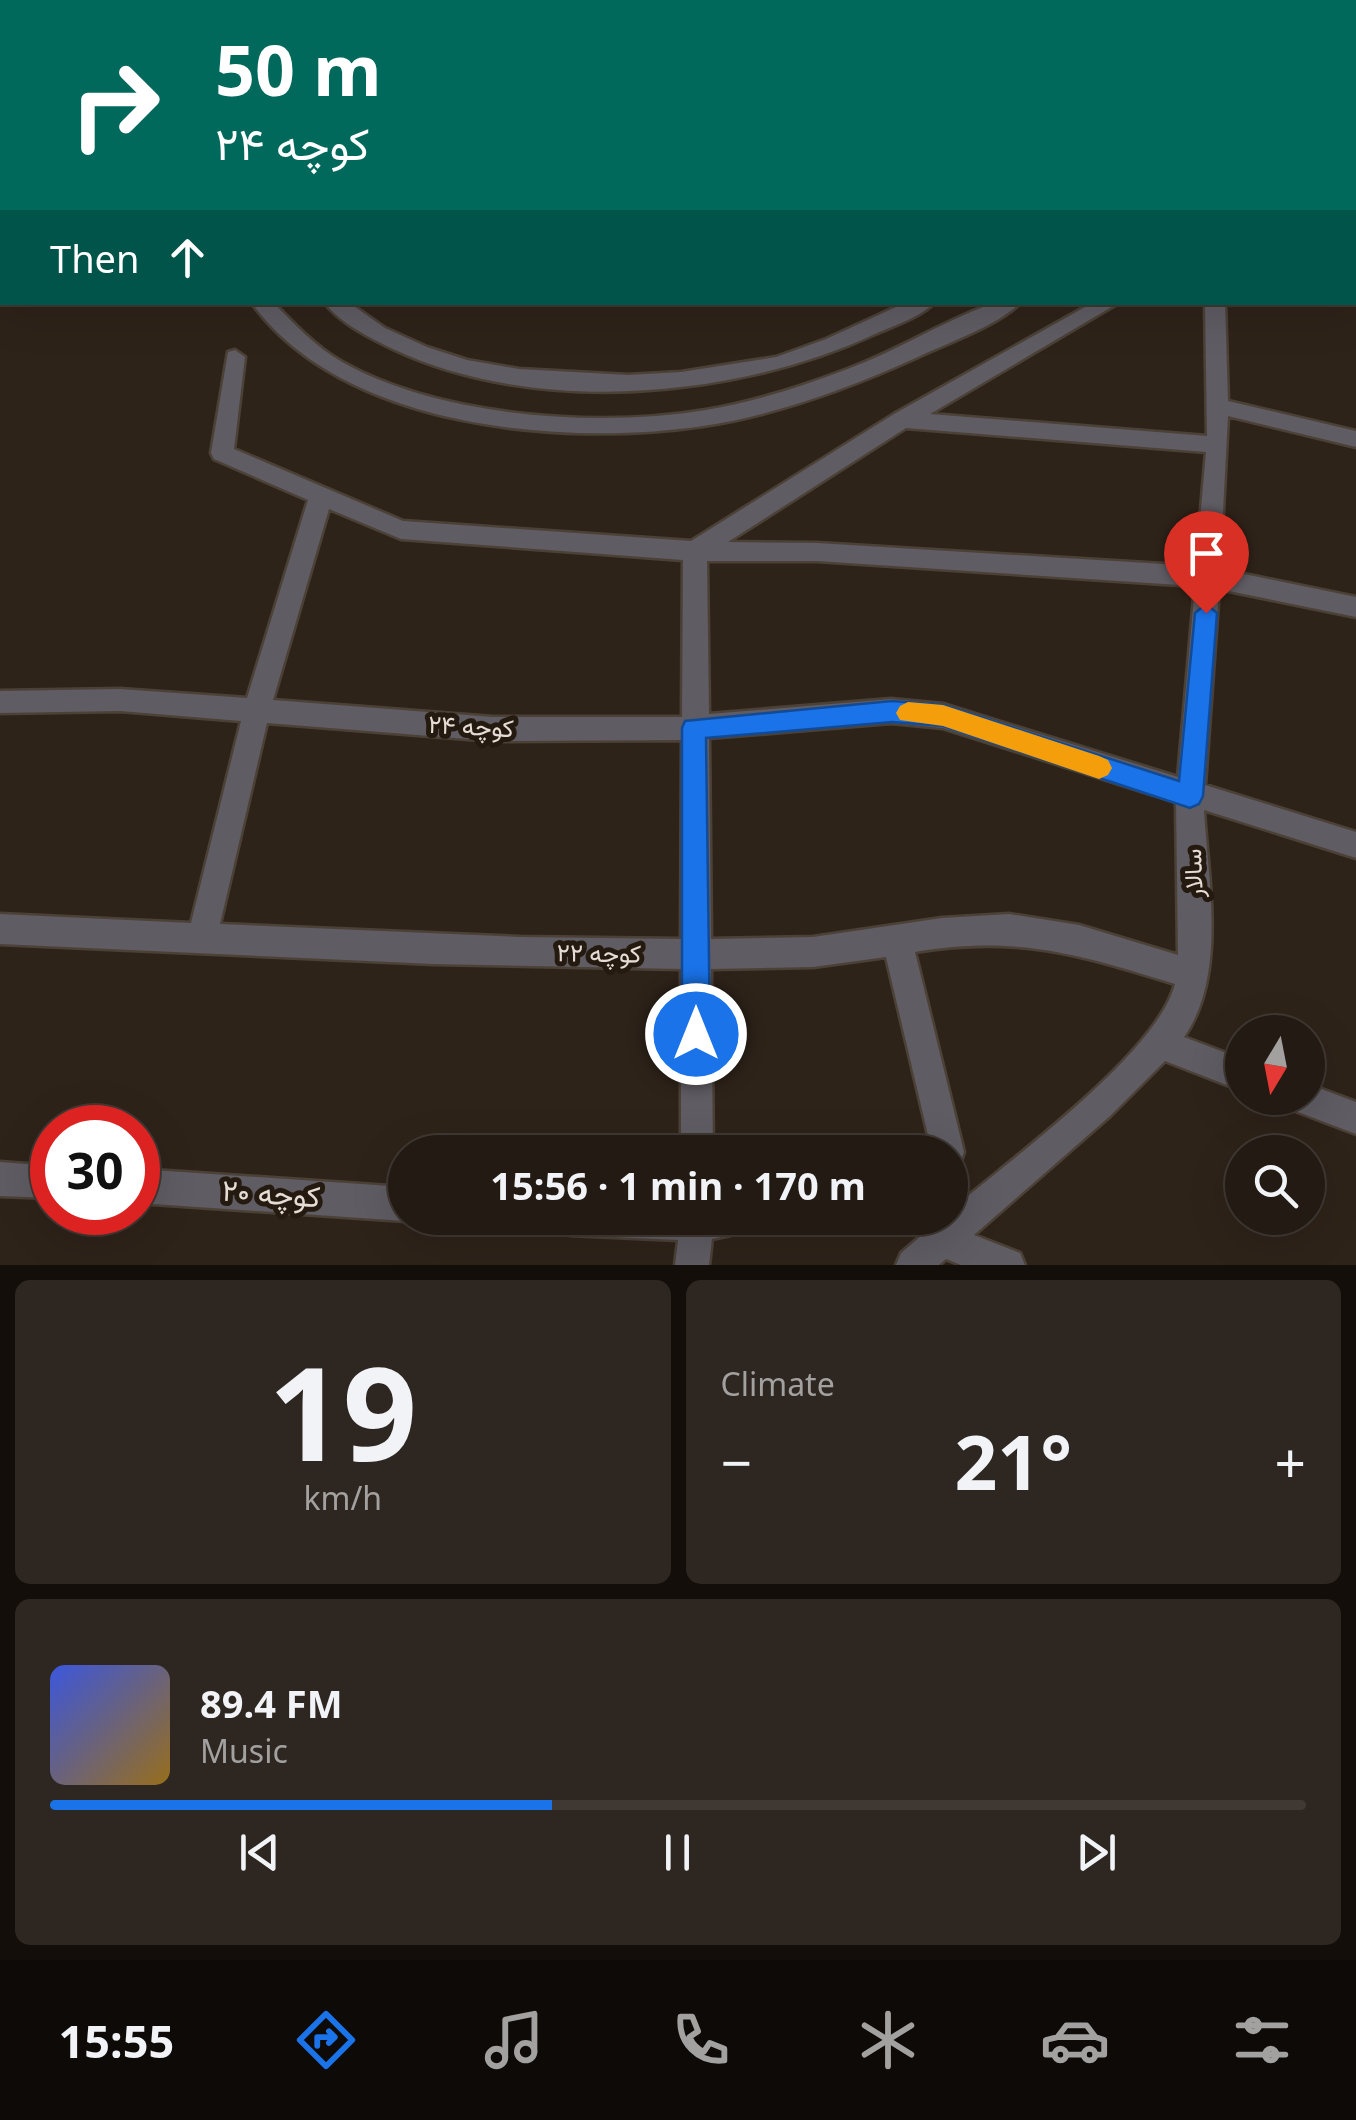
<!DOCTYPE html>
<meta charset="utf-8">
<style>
body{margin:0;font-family:"Noto Sans",Vazirmatn,sans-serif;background:#2e2721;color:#f1f3f6;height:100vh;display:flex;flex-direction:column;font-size:38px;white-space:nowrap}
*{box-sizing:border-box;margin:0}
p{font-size:32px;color:#a2a1a0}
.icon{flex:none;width:55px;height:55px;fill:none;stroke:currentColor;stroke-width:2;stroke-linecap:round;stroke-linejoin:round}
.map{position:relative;height:1265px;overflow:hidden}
.side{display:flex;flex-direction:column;gap:15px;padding:15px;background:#130e0a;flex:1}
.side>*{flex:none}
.top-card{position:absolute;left:0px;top:0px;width:1358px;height:305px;box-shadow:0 10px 40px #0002,0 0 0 2px #3f3833;background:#00695c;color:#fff;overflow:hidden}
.needle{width:65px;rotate:190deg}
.controls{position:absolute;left:1225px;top:1015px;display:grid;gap:20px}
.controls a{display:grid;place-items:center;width:100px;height:100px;border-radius:50%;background:#221a13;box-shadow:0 10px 40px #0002,0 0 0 2px #3f3833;font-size:50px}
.speed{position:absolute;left:30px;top:1105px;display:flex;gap:20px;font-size:50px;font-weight:700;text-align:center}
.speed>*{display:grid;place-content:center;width:130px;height:130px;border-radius:50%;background:#221a13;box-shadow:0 10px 40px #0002,0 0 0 2px #3f3833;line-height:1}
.speed .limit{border:15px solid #d22;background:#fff;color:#111}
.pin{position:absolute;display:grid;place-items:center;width:85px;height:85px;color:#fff;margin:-102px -42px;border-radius:50% 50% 50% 0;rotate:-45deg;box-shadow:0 0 10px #0007}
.pin .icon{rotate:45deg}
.me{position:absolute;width:110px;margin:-55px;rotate:0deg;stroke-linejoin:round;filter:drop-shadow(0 0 8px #0008)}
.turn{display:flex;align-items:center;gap:35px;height:210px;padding:0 50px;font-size:45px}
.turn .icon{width:130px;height:130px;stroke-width:2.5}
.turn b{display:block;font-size:70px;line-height:85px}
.then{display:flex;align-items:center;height:95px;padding:0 50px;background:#0003;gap:20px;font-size:38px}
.big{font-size:75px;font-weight:700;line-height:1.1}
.side .card{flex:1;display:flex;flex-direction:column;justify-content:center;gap:15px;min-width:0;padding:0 35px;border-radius:15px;background:#2e2721}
.side .dial{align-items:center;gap:0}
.dial b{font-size:130px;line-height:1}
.song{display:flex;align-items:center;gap:30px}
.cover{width:120px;height:120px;border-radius:15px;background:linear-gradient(135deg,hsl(230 70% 55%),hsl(40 70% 35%))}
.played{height:10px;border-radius:5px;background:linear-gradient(90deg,#1a73e8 40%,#3f3833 40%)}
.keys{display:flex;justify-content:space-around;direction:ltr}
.heat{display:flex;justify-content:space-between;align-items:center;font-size:55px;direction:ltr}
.side .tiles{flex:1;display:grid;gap:15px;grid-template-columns:1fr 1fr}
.card:last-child{grid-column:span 2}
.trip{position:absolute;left:388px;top:1135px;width:580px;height:100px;border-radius:50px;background:#221a13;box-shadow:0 10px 40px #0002,0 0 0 2px #3f3833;font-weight:700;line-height:100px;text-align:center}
.menu{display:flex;height:160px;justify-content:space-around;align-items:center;background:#0e0a08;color:#a2a1a0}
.menu .icon{width:70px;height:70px}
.menu .active{color:#1a73e8}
.menu b{font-size:45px;color:#f1f3f6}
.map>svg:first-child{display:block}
</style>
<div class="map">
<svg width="1356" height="1265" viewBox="0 0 1356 1265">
<rect width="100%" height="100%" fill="#2e2319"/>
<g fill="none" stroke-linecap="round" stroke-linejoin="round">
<g stroke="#4b4137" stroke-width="5">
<path id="minor" d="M114,0H130L131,2H116Z
M154,0H170L172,2H156Z
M2,19V30L0,31V20Z
M1355,248H1356V260H1355Z
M1355,277H1356V291H1355Z
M251,302H273C294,324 316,347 342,362C440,417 597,428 706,410C754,402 800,387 845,370C895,352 941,322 991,304C1000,301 1011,302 1021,302C1001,324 948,343 920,356C852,387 777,415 703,426C562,447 341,428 251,302Z
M324,302H348L385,328L427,347L467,360L519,369L628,375L681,372L776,357L826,339L907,302H935C921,317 893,326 875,334C735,399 535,416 393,349C369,337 341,324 324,302Z
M1094,302H1120L930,414L1207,436L1205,302H1225L1228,401L1356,431V447L1228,416L1220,569L1356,597V617L1219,589L1205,785L1356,832V858L1204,810C1208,880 1227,976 1184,1037L1242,1059V1091L1165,1061L1110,1116L974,1235L1020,1253L1025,1265H961L946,1259L939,1265H896L901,1253L942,1218H950V1211C1008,1161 1157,1054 1175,984C1078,954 1017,935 915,952L964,1152L960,1164L950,1168V1152H932L886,957L813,967L711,969L713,1152H681V969L433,964L0,944V914L191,923L241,721L120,711L0,713V691L120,689L247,698L308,500L214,459L211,453L228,352L235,350L245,357L234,449L403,521L691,541L894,414ZM906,428L1206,452L1196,566L817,543L728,542ZM329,509L401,539L683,560L682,717H493L273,700ZM707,561H817L1195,586L1178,777L943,704L891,699L709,714ZM267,723L493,741L682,740L681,939L520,937L220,924ZM891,723L943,728L1176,802L1178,955L1079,925L1009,914L942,918L813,937L711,939L709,738Z
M1308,1084L1356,1102V1134L1290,1109L1285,1098H1308Z
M0,1162L52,1166V1198L0,1196Z
M138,1169L405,1187V1218H413L405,1221L138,1203Z
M553,1218H758L753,1230L712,1239L709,1265H675L678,1240L570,1235L558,1230Z"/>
</g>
<use href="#minor" fill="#5f5c63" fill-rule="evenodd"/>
</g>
<path fill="#1a73e8" stroke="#114b97" stroke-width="2.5" d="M1206,604L1217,613L1203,796L1199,804L1190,808L943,726L892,722L706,738L710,1034L706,1044L696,1048L686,1044L682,1034V728L685,721L892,701L943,705L1179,781L1195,613Z"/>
<path fill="#f59e0b" d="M908,702L943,705L1099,756L1108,760L1112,768L1108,775L1099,779L943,726L900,720L896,713L900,706Z"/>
<g text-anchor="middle" stroke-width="10" stroke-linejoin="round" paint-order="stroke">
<g font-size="25" fill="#e4dcd5" stroke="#251a0f">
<text transform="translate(471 726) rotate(3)" y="9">کوچه ۲۴</text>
<text transform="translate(1193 873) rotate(-92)" y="9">سالار</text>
<text transform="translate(599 953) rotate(1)" y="9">کوچه ۲۲</text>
</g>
<g font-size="30" fill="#e4dcd5" stroke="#251a0f">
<text transform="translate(271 1194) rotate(4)" y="10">کوچه ۲۰</text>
</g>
</g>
</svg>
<div class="controls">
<a><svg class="needle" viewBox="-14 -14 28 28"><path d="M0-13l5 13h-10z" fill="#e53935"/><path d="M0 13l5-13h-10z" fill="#a2a1a0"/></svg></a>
<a><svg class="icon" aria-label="search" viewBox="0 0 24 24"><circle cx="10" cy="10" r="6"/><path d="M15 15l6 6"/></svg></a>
</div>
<div class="speed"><div class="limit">30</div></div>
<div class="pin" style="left:1206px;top:613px;background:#d93025"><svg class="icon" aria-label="arrive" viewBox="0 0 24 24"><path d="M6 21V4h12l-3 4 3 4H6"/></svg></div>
<svg class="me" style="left:696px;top:1034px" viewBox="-20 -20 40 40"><circle r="17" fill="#1a73e8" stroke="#fff" stroke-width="3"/><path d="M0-11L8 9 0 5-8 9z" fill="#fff"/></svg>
<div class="trip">15:56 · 1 min · 170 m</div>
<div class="top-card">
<div class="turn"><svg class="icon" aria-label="right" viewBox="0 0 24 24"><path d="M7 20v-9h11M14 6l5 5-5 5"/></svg><div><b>50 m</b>کوچه ۲۴</div></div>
<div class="then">Then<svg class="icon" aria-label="ahead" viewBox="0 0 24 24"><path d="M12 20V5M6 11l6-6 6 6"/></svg></div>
</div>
</div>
<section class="side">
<div class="tiles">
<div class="card dial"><b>19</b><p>km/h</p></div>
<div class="card"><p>Climate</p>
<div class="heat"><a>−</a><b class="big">21°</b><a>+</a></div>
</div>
<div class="card">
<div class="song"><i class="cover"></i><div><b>89.4 FM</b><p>Music</p></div></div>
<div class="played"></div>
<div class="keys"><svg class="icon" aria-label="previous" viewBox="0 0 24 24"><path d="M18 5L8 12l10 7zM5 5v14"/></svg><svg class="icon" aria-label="pause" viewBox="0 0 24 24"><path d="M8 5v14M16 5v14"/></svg><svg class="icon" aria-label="next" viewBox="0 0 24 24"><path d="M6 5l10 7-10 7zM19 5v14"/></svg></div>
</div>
</div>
</section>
<nav class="menu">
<b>15:55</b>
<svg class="icon active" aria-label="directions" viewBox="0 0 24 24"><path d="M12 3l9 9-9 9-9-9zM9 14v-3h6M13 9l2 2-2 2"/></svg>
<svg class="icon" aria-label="music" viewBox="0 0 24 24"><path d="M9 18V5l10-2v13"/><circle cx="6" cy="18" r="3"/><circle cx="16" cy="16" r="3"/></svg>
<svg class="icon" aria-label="phone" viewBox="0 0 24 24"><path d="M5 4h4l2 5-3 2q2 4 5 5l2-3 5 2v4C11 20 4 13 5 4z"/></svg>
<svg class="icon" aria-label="climate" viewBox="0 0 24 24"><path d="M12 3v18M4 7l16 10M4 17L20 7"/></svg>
<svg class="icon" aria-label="car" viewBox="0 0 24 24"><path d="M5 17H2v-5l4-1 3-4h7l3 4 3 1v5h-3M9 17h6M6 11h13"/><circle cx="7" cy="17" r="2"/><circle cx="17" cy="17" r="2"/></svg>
<svg class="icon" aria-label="filters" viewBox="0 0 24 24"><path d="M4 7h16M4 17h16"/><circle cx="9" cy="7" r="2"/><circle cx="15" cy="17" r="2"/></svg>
</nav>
